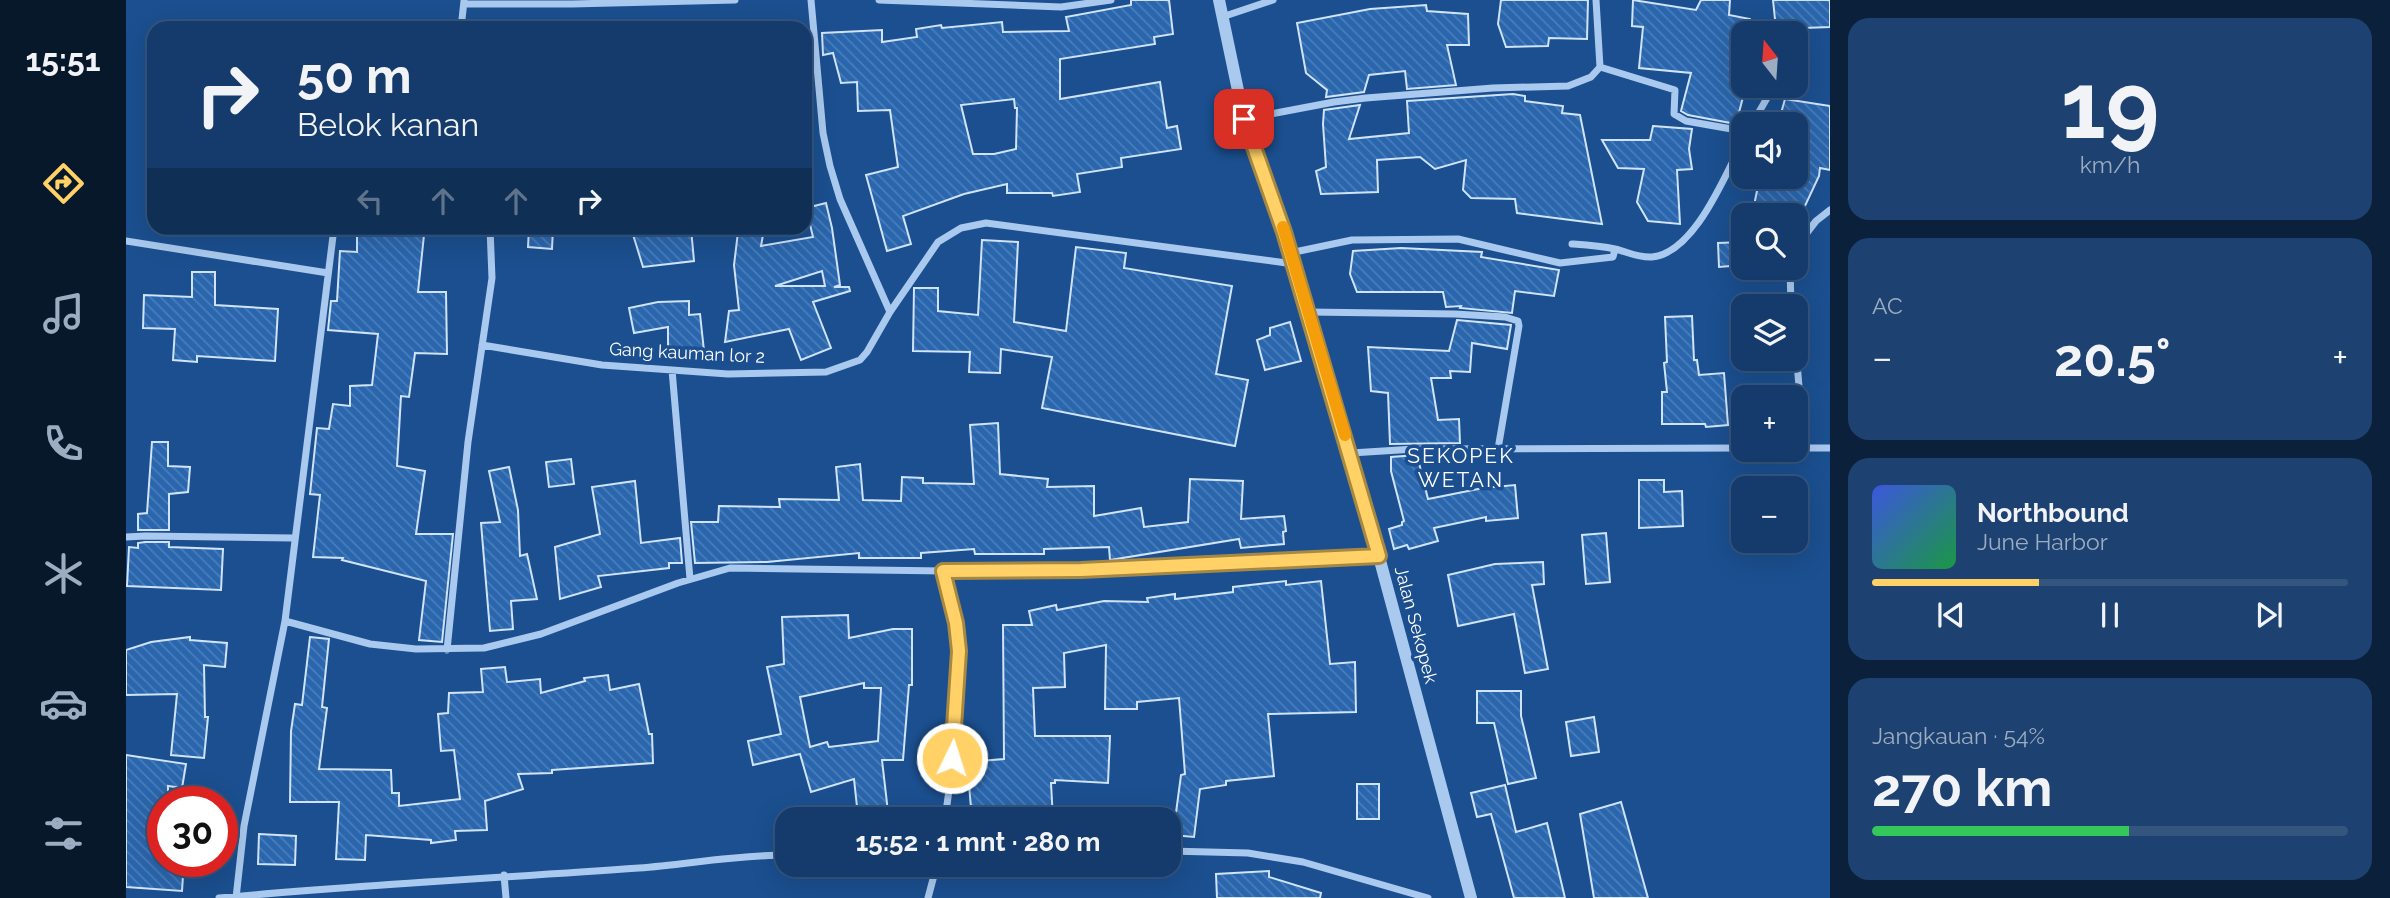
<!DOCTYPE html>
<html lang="id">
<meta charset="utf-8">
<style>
body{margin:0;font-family:Raleway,sans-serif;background:#1d4271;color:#f1f3f6;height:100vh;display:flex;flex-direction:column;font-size:26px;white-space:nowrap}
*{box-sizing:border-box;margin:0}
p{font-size:23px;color:#9dadc1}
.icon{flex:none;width:38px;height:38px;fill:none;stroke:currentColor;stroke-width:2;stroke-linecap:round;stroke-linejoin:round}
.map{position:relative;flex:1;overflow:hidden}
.side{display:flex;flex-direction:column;gap:18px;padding:18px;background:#0b203b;width:560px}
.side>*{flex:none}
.top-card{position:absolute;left:21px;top:21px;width:665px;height:214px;border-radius:21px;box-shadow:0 7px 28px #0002,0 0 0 2px #33557e;background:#143b6b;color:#f1f3f6;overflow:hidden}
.needle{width:46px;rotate:343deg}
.controls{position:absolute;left:1605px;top:21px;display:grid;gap:14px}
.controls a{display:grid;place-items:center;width:77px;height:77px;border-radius:14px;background:#143b6b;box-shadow:0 7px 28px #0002,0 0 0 2px #33557e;font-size:35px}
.speed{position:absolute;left:21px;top:786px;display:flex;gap:14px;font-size:35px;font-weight:700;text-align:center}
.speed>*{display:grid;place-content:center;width:91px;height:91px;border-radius:50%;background:#143b6b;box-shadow:0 7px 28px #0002,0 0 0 2px #33557e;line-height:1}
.speed .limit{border:10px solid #d22;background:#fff;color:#111}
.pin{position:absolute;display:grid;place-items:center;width:60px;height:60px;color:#fff;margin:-30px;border-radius:14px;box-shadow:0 4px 10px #0006}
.me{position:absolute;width:77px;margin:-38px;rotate:4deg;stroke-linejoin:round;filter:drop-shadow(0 0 5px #0008)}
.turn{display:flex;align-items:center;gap:24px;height:147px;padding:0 35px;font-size:32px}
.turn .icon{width:91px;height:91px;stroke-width:2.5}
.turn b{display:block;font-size:49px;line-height:60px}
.lanes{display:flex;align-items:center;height:66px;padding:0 35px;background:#0003;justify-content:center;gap:35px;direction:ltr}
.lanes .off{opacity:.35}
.big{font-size:52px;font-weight:700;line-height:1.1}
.side .card{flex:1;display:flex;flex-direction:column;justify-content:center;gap:10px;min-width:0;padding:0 24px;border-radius:21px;background:#1d4271}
.side .dial{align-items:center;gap:0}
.dial b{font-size:91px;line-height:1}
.song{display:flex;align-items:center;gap:21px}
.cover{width:84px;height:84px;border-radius:10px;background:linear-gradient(135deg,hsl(230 70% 55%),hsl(140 70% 35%))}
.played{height:7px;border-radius:4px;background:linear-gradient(90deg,#ffd166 35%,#33557e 35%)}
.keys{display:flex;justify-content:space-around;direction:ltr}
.heat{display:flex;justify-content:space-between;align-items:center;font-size:38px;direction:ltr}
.charge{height:10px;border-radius:5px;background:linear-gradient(90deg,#34c759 54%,#33557e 0)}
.trip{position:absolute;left:649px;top:807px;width:406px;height:70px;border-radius:21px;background:#143b6b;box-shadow:0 7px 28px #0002,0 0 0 2px #33557e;font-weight:700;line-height:70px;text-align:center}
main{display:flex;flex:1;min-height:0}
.dock{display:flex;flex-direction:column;width:126px;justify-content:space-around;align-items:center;background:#08182b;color:#9dadc1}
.dock .icon{width:49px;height:49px}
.dock .on{color:#ffd166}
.dock b{font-size:32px;color:#f1f3f6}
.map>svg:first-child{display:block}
</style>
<main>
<nav class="dock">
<b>15:51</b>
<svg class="icon on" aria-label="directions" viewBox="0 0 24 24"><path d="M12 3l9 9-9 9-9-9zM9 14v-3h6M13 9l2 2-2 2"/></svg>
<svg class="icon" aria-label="music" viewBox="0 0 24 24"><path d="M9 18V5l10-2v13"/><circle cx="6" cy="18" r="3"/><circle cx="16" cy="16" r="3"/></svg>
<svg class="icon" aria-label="phone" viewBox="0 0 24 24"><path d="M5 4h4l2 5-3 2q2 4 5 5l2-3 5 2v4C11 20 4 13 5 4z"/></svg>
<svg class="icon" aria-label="climate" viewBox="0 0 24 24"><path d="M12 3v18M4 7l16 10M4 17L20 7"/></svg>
<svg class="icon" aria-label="car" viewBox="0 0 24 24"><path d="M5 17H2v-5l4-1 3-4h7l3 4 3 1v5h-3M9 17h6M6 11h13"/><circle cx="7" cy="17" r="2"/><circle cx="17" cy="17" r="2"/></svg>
<svg class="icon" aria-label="filters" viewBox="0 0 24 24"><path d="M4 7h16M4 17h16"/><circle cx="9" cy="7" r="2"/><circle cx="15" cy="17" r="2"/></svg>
</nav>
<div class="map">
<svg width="1704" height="898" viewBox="0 0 1704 898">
<defs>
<pattern id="building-back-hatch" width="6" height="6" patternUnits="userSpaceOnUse" patternTransform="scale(1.75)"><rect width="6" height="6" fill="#2a66ad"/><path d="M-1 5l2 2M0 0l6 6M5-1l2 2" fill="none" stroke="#4a7db9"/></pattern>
</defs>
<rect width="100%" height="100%" fill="#1b4f8f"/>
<path fill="url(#building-back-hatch)" stroke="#cfe3fa" stroke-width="2" fill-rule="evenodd" d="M1005,0H1043L1047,34L1028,37L1029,44L934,59V99L1034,82L1041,128L1051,126L1055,149L995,158L996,167L951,174L954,192L927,196L926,193H881V184L838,194L777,216L785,244L761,251L740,175L772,167L764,110L732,111L731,82L715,83L707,53L697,55L696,33L756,30V42L791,37L790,29L815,25L816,28L876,22L877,32L943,31L940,17L1005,5ZM888,99L889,108H891L890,149L868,154H847L835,105Z
M1375,0H1462L1461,39L1423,38L1422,46L1380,47L1372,24Z
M1507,0L1570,10L1575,0H1604L1603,15L1624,19V29L1611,30L1617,33V97L1610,124L1562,115L1555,111L1565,73L1513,68L1517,27L1506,26Z
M1647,0H1704V27L1650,29Z
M1300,5L1301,11L1342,14L1343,45H1321L1330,85L1281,89L1279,71L1243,75L1238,92L1200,97L1201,90L1180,73L1171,23L1244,9Z
M1387,94L1399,96V101L1437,106L1436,113L1454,115L1476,224L1391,213L1389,199L1345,198L1337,190L1340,160L1309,169L1294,157L1251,160L1252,192L1195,194L1190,171L1200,167L1197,124L1198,110L1234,105L1223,139L1283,133L1281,101Z
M1659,99L1704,106V170L1694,168L1693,176L1670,225V215H1626L1632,186L1656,181V177H1670V123L1654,117Z
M1527,126L1566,129L1563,149L1566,169L1551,170L1554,224L1522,221L1511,202L1518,169L1492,168L1476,140H1524Z
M700,203L706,228L714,285L708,287H723L724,291L687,302L705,348L675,360L663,329L599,342L603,311L613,310L608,265L612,232L637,235L635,246L687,237L680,208ZM696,271L699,286H649Z
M231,228H263V231L298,235L292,292H320L321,354L289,353L283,397L275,396L271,466L299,471L290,534H327L316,642L293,640L300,581L216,560L217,558L187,557L194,495L184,494L191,428L203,429L207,404L224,406V386L246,385L252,334L202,330L205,301H211L214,251L231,252Z
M403,228H427L426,249L402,247Z
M505,228H565L568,261L517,267Z
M856,240L892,242L888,322L940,331L950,247L1000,253L998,268L1106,286L1090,374L1122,380L1109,446L916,408L926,357L875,349L874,373L843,372L844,352L787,351L788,288H812V311L852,315Z
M1617,242V265L1593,267L1592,243Z
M1275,248L1356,252L1355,257L1433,270L1428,296L1389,291L1386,313L1334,308L1335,306L1320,307L1317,292H1231L1224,274L1227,251Z
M66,272H89V305L152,309L149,361L71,356V362L47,360L49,329L17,328L18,295L66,297Z
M563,301V315L574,314L578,351H542V327L508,333L503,308L532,302Z
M1566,316L1568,360H1571L1573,375L1598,373L1602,425L1580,427L1579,424H1536V392H1541L1538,363L1541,362L1539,317Z
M1331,320L1385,325L1381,349L1346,343L1344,372L1324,371L1325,378H1305L1312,420L1333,419L1334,443L1264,444L1262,393L1245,391L1242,347L1323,351Z
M1164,322L1175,361L1139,370L1131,340L1144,335V328Z
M872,423L874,474L922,479L921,487L968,486V516L1015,508L1018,527L1062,522L1064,479L1117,481L1115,519L1158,516L1160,531L1157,532L1158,544L1115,548L1113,539L984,560L983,547L918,549V554H849L848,549L795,553V558H733V553L641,562L569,563L565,522H592L593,506L654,507L653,499L713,500L710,467L734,464L737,500L775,501L776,477L797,478V483L848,484L844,425Z
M26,442H42V466L64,467L62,492L43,494V530H12V514L21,513Z
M1291,455L1302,499L1357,488L1389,485L1392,518L1360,521V517L1308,528L1312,541L1283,549L1281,545L1268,549L1263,529L1276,525V522L1278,521L1265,471V457Z
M445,459L448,484L423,487L420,462Z
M383,467L392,510L394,556L401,554L411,599L385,601L387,629L364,631L355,523L374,522L363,471Z
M1513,480H1538V492L1556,491L1557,526L1513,528Z
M509,481L515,543L554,538L556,563H543V568L472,576L475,587L434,599L429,547L474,534L466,487Z
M1480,533L1484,582L1460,584L1456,535Z
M19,542H43V547L97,549L95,590L1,586L3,547L12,548V543Z
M1417,562L1418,584L1406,585L1422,669L1399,673L1388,614L1332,626L1322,575L1369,564Z
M1160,581V585L1195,581L1204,664L1229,662L1230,712L1142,714L1148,776L1100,781V785L1074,789L1068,837L1047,835L1055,775L1059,774L1053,698L1011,702V709H979L980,645L938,653L939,687L907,688L909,736H984L982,783L929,780V783H925L927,819H846L841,762L878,759L877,625H906L903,611L930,605L931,610L978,601L1022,602L1021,598L1049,594V599L1107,592V587Z
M722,615L723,638L767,629H786V685H783L777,760H756L762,812L732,816L728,779L685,792L674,754L627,765L622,741L655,734L641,667L658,664L656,617ZM738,683V688H755L752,741L703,747L701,742L684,747L674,697Z
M64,637V640L101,643L99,667L78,665L79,717H82L78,758L45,755L51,694L0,695V650L25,642Z
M184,637L203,639L196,707L201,708L193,769L265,770L266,793H273V806L334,799L328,750L315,751L312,714L322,713L323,693L357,692L355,669L379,667L381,682L414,679L415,693L459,681L458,678L482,675L484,690L513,684L523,734H526L527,763L426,770V773L392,774L397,789L359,801L361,830L329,831L330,840L305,843V840L240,835L239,860L210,859L213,802H164L165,731L169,704L176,705Z
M1351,691H1395V716L1410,778L1382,784L1368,723H1351Z
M1468,717L1473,752L1445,756L1440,722Z
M0,755L60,764L56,788L42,786V802H37V861H58L56,891L0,887Z
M1231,784H1253V819H1231Z
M1379,785L1390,832L1421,823L1439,898H1388L1365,814L1351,817L1345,793Z
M1495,802L1522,898H1468L1454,814Z
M133,834L170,836L169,865L132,864Z
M1143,871V877L1195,893L1194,898H1091L1090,874Z"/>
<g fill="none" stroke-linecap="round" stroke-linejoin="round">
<path stroke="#a9c9ee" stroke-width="7" d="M685,0L697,133L704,166L714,199L764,312
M753,0L935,7L985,0
M338,4H446L609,0
M1096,17L1147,0
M335,28L338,1
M1670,50L1677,37
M1474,67L1549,90L1548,114L1560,121L1617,131
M1118,119L1208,102L1240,98L1367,88L1442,86L1465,77L1474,67L1470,0
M1626,124L1648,86
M0,241L202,273
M1446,244C1460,245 1475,246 1489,249C1502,252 1512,258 1526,257C1569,253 1599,175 1617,141
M1670,247L1690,221L1704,210
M1164,253L1226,240L1332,239L1434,263L1487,257L1489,249
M1664,268L1665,306
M1183,312L1329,314L1379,317L1392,321L1393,326L1372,449
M356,345L476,365L602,374L700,372L734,360L741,352L764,312L812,242L835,228L860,223L1168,264
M1670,350L1678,448
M546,370L564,579
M1670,448H1704
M1225,453L1289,449L1617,448
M0,537L19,536L168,538
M817,571L830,623L833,651L824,783L819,819
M159,621L244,644L290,649L358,648L415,634L552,583L604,568L896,572L1253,556
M321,650L342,442L366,278L364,228
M1043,851L1122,853L1177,862L1302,898
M378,875L380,898
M93,898C233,885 373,878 513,868C563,864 611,855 662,855
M110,898L118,826L159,621L208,228
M802,898L811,864"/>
<path stroke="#a9c9ee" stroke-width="12" d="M1093,0L1118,119L1158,232L1225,453L1345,898"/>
</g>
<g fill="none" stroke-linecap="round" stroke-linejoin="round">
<g stroke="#a68842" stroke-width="18">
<path id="route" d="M826,758L833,651L830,623L817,571L955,570L1253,556L1158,232L1118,119"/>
</g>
<use href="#route" stroke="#ffd166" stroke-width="12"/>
<path stroke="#f59e0b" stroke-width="12" d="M1157,227L1219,435"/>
</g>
<g text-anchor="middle" stroke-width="7" stroke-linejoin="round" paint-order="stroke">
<g font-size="18" fill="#fff" stroke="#1b4f8f">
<text transform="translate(561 353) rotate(3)" y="6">Gang kauman lor 2</text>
<text transform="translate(1290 625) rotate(75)" y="6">Jalan Sekopek</text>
</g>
<g font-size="21" letter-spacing="2" fill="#fff" stroke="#1b4f8f">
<text x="1335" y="463">SEKOPEK<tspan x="1335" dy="24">WETAN</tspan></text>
</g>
</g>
</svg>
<div class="controls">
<a><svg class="needle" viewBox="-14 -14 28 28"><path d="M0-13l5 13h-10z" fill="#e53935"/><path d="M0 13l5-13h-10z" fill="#9dadc1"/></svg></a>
<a><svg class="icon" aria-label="sound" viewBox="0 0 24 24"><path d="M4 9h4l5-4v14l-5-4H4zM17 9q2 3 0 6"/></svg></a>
<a><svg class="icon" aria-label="search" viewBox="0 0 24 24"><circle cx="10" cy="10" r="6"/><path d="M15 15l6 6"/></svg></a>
<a><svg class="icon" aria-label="layers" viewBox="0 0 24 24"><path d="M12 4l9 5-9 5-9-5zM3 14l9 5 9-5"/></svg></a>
<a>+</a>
<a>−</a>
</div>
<div class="speed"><div class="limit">30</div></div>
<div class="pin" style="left:1118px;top:119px;background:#d93025"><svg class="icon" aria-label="arrive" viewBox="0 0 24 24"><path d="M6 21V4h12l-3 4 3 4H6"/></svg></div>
<svg class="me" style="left:826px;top:758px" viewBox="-20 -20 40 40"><circle r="17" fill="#ffd166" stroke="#fff" stroke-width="3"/><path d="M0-11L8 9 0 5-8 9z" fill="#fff"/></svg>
<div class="trip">15:52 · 1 mnt · 280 m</div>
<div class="top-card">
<div class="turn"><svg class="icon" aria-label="right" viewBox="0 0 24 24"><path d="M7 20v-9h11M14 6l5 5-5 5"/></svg><div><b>50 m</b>Belok kanan</div></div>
<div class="lanes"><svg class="icon off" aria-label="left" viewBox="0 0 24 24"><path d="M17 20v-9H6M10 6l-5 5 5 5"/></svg><svg class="icon off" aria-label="ahead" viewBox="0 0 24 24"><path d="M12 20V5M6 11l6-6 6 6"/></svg><svg class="icon off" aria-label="ahead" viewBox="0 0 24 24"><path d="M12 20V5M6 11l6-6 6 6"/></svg><svg class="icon" aria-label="right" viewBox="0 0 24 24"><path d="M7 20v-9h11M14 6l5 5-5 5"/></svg></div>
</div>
</div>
<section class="side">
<div class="card dial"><b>19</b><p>km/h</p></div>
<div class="card"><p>AC</p>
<div class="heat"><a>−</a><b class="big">20.5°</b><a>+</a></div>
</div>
<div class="card">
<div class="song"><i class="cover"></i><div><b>Northbound</b><p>June Harbor</p></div></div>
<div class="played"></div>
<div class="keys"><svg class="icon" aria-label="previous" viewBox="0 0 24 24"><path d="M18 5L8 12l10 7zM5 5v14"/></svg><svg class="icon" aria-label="pause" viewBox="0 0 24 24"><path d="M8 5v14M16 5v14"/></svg><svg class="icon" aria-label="next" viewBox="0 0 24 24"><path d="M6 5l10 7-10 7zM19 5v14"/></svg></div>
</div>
<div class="card"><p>Jangkauan · 54%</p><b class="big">270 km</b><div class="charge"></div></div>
</section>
</main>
